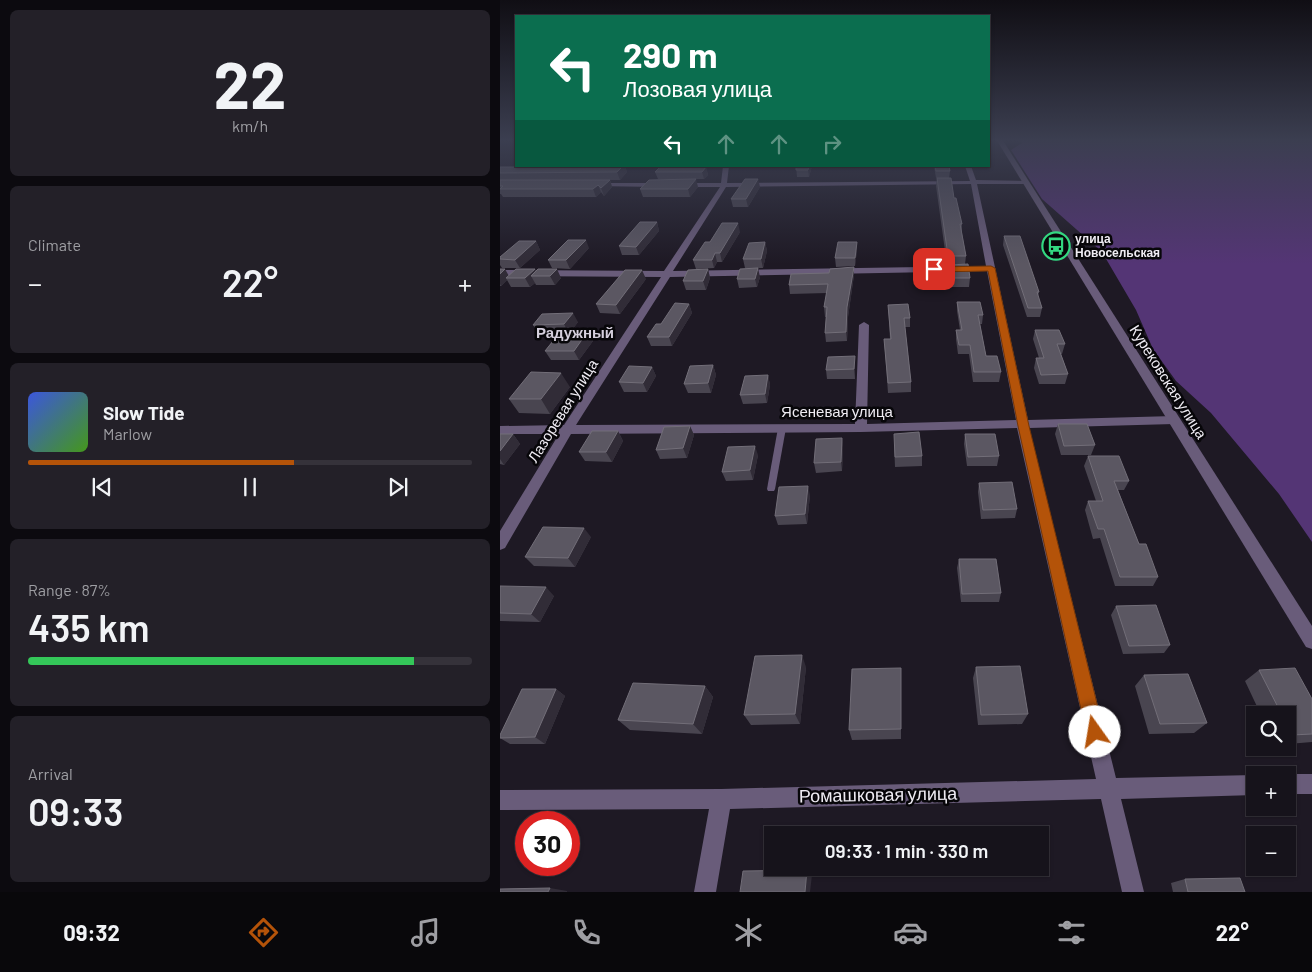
<!DOCTYPE html>
<meta charset="utf-8">
<style>
body{margin:0;font-family:Barlow,sans-serif;background:#232028;color:#f1f3f6;height:100vh;display:flex;flex-direction:column;font-size:19px;white-space:nowrap}
*{box-sizing:border-box;margin:0}
p{font-size:16px;color:#9e9ea3}
.icon{flex:none;width:28px;height:28px;fill:none;stroke:currentColor;stroke-width:2;stroke-linecap:round;stroke-linejoin:round}
.map{position:relative;flex:1;overflow:hidden}
.panel{display:flex;flex-direction:column;gap:10px;padding:10px;background:#0c0a0f;width:500px}
.panel>*{flex:none}
.top-card{position:absolute;left:15px;top:15px;width:475px;height:152px;border-radius:0px;box-shadow:0 1px 4px #0004,0 0 0 1px #35323a;background:#0b6e4f;color:#fff;overflow:hidden}
.controls{position:absolute;left:746px;top:706px;display:grid;gap:10px}
.controls a{display:grid;place-items:center;width:50px;height:50px;border-radius:0px;background:#16131b;box-shadow:0 1px 4px #0004,0 0 0 1px #35323a;font-size:25px}
.speed{position:absolute;left:15px;top:811px;display:flex;gap:10px;font-size:25px;font-weight:700;text-align:center}
.speed>*{display:grid;place-content:center;width:65px;height:65px;border-radius:50%;background:#16131b;box-shadow:0 1px 4px #0004,0 0 0 1px #35323a;line-height:1}
.speed .limit{border:8px solid #d22;background:#fff;color:#111}
.pin{position:absolute;display:grid;place-items:center;width:42px;height:42px;color:#fff;margin:-21px;border-radius:10px;box-shadow:0 2px 8px #0006}
.me{position:absolute;width:55px;margin:-28px;rotate:347deg;stroke-linejoin:round;filter:drop-shadow(0 0 4px #0008)}
.turn{display:flex;align-items:center;gap:18px;height:105px;padding:0 25px;font-size:22px}
.turn .icon{width:65px;height:65px;stroke-width:2.5}
.turn b{display:block;font-size:35px;line-height:42px}
.lanes{display:flex;align-items:center;height:48px;padding:0 25px;background:#0003;justify-content:center;gap:25px;direction:ltr}
.lanes .off{opacity:.35}
.big{font-size:38px;font-weight:600;line-height:1.1}
.panel .widget{flex:1;display:flex;flex-direction:column;justify-content:center;gap:8px;min-width:0;padding:0 18px;border-radius:8px;background:#232028}
.panel .dial{align-items:center;gap:0}
.dial b{font-size:65px;line-height:1}
.song{display:flex;align-items:center;gap:15px}
.cover{width:60px;height:60px;border-radius:8px;background:linear-gradient(135deg,hsl(230 70% 55%),hsl(100 70% 35%))}
.played{height:5px;border-radius:2px;background:linear-gradient(90deg,#b45309 60%,#35323a 60%)}
.keys{display:flex;justify-content:space-around;direction:ltr}
.heat{display:flex;justify-content:space-between;align-items:center;font-size:28px;direction:ltr}
.charge{height:8px;border-radius:4px;background:linear-gradient(90deg,#34c759 87%,#35323a 0)}
.trip{position:absolute;left:264px;top:826px;width:285px;height:50px;border-radius:0px;background:#16131b;box-shadow:0 1px 4px #0004,0 0 0 1px #35323a;font-weight:600;line-height:50px;text-align:center}
.tab-bar{display:flex;height:80px;justify-content:space-around;align-items:center;background:#09080b;color:#9e9ea3}
.tab-bar .icon{width:35px;height:35px}
.tab-bar .on{color:#b45309}
.tab-bar b{font-size:22px;color:#f1f3f6}
main{display:flex;flex:1;min-height:0}
.map>svg:first-child{display:block}
</style>
<main>
<section class="panel">
<div class="widget dial"><b>22</b><p>km/h</p></div>
<div class="widget"><p>Climate</p>
<div class="heat"><a>−</a><b class="big">22°</b><a>+</a></div>
</div>
<div class="widget">
<div class="song"><i class="cover"></i><div><b>Slow Tide</b><p>Marlow</p></div></div>
<div class="played"></div>
<div class="keys"><svg class="icon" aria-label="previous" viewBox="0 0 24 24"><path d="M18 5L8 12l10 7zM5 5v14"/></svg><svg class="icon" aria-label="pause" viewBox="0 0 24 24"><path d="M8 5v14M16 5v14"/></svg><svg class="icon" aria-label="next" viewBox="0 0 24 24"><path d="M6 5l10 7-10 7zM19 5v14"/></svg></div>
</div>
<div class="widget"><p>Range · 87%</p><b class="big">435 km</b><div class="charge"></div></div>
<div class="widget"><p>Arrival</p><b class="big">09:33</b></div>
</section>
<div class="map">
<svg width="812" height="892" viewBox="0 0 812 892">
<rect width="100%" height="100%" fill="#1e1924"/>
<path fill="#543575" d="M519,139H812V542L779,494L711,413L676,381L653,349L636,310L602,252L542,199L511,150L522,143Z"/>
<g fill="none" stroke-linecap="round" stroke-linejoin="round">
<path fill="#695c7a" fill-rule="evenodd" d="M282,425L286,428L275,489L274,491H268L267,489L278,428Z"/>
<path fill="#695c7a" fill-rule="evenodd" d="M223,166H229L227,183L470,181L465,166H471L476,180L527,181L525,184H477L528,420L674,416L680,420L674,424L529,428L616,778L755,775V795L621,799L644,892H622L601,799L230,809L216,892H194L209,809L0,810V790L221,789L596,779L517,428L361,432L71,434L5,548L0,550V531L59,434H0V426L64,425L161,277L0,276V270L164,271L220,187H180L177,185L180,183H221ZM471,184L486,266L173,271L226,187ZM487,271L516,420L367,424L369,325L364,322L359,325L355,424L76,425L170,277Z
M93,183H160L163,185L160,187L95,186L92,184Z
M788,774H812V794H788V775H785Z"/>
<path fill="#695c7a" fill-rule="evenodd" d="M496,139H502L812,626V649L806,647Z"/>
</g>
<path fill="#494550" d="M51,166H125L127,172L120,180H0V167H50Z
M296,166H312L309,177H297Z
M434,166H449L450,171L449,178H436Z
M206,167L208,175L204,179H158L155,172Z
M437,178L454,198L462,224V233L466,256L465,264L447,265L436,186Z
M0,180H110L112,187L104,196L101,192L96,197H3L1,194H0Z
M198,187L190,197H143L140,189Z
M260,187L248,207H233L231,199Z
M157,222L159,231L139,255H122L119,246Z
M240,232L222,262H217L214,268L196,269L193,260L210,242Z
M504,236L539,292L538,296L542,308L540,317H527L503,245Z
M36,241L40,250L20,268H2L0,265V257Z
M265,242L267,251L263,268H245L243,259Z
M357,242V250L355,266L336,267L335,258Z
M89,248L70,269L52,268L48,260Z
M449,265L470,278L469,287H451L449,274Z
M0,269L9,276L35,269L36,271L61,278L55,285H36L35,283L30,287H11L7,280L1,286H0Z
M208,269L210,278L206,290H186L183,281Z
M354,275L348,317L347,341L326,342L325,333L326,317H325L324,307L327,293L290,294L289,285Z
M260,277L257,287L239,288L237,279Z
M146,279L120,314L100,313L96,304Z
M457,302L483,315L482,324H480L486,356L501,372L499,382H473L469,354H458L456,339V330H460L457,311Z
M189,304L192,313L172,346H151L147,337L161,324Z
M388,305L410,318V327H405L411,382V392L388,393L384,339H390Z
M78,322L71,331H88L93,341L79,360H51L45,351L59,334H39L33,325Z
M535,330L565,344L562,354H561L568,374L565,384H539L534,368L536,358H539L533,339Z
M213,365L216,375L211,393H188L184,384Z
M355,366V379H327L326,370Z
M152,367L156,376L147,392H124L119,382Z
M268,375L270,385L267,403L243,404L240,395Z
M70,387L50,414L19,413L9,399Z
M558,424L595,445L591,455H561L555,434Z
M190,426L194,435L187,458L160,459L156,450Z
M118,431L123,441L112,462L85,461L79,452Z
M0,434H13L20,444L4,465L0,464Z
M465,434L499,456L497,466H467L464,444Z
M342,438L343,447L342,471L316,473L314,463Z
M394,443L422,456V466L395,467Z
M258,455L253,480L226,481L222,472Z
M588,456L629,481L624,490H618L639,544L658,577L653,586H615L600,538L593,539L585,510L588,501H596L584,466Z
M479,483L517,509L515,518L481,519L478,492Z
M310,495L307,524L278,525L275,516Z
M91,537L75,567L34,566L25,557Z
M459,559L501,593L499,602H461L457,568Z
M0,586L54,596L40,622L0,621Z
M616,606L670,645L664,653L623,654L611,615Z
M306,667L300,724L251,725L244,715Z
M476,667L528,714L522,724L478,725L473,678Z
M401,668V739L352,740L349,730Z
M759,670L812,699V742L788,744V715H761L745,681Z
M644,675L707,723L694,733L649,734L635,686Z
M205,686L213,697L202,734L130,730L118,720Z
M56,689L65,696L45,744H10L0,738V735Z
M685,879L745,892H673L671,883Z"/>
<path fill="#312c37" d="M123,166H125L127,172L120,180L117,172Z
M309,166H312L309,177L308,170Z
M206,167L208,175L204,179L202,172Z
M196,179L198,187L190,197L188,189Z
M258,179L260,187L248,207L246,199Z
M110,180L112,187L104,196L101,188Z
M98,185L101,192L96,197L93,189Z
M157,222L159,231L139,255L136,247Z
M238,223L240,232L222,262L220,253Z
M86,240L89,248L70,269L66,260Z
M36,241L40,250L20,268L15,260Z
M265,242L267,251L263,268L261,259Z
M357,242V250L355,266V258Z
M215,253L217,262L214,268L212,260Z
M354,267V275L348,317L347,341L346,332L347,307Z
M258,268L260,277L257,287L255,279Z
M5,269L10,278H6L7,280L1,286L0,284V274Z
M35,269L38,276H31L35,283L30,287L25,278Z
M57,269L61,278L55,285L50,276Z
M208,269L210,278L206,290L203,281Z
M142,270L146,279L120,314L116,305Z
M189,304L192,313L172,346L169,337Z
M73,313L78,322L69,334L64,324Z
M88,331L93,341L79,360L74,351Z
M355,356V379L354,369Z
M213,365L216,375L211,393L208,383Z
M152,367L156,376L147,392L143,383Z
M61,373L70,387L50,414L41,399Z
M268,375L270,385L267,403L265,394Z
M190,426L194,435L187,458L183,448Z
M118,431L123,441L112,462L106,452Z
M13,434L20,444L4,465L0,459V451Z
M342,438L343,447L342,471L341,462Z
M255,446L258,455L253,480L250,470Z
M308,486L310,495L307,524L305,514Z
M84,528L91,537L75,567L68,558Z
M46,587L54,596L40,622L31,614Z
M302,655L306,667L300,724L295,714Z
M205,686L213,697L202,734L193,724Z
M56,689L65,696L45,744L35,737Z
M307,870L312,875L310,892H305Z
M50,888L67,891V892H48Z"/>
<path fill="#5b5762" stroke="#726e78" d="M51,166H123L117,172L0,173V167H50Z
M296,166H309L308,170H296Z
M435,166H449L450,171H436Z
M160,167H206L202,172H155Z
M437,178H451L454,198H456L462,224H460L466,256H448Z
M196,179L188,189H140L149,180Z
M245,179H258L246,199H231Z
M0,180H110L101,188L98,185L93,189H0L3,186H0Z
M140,222H157L136,247L119,246Z
M222,223H238L220,253H215L212,260H193L205,242H210Z
M504,236H520L539,292H537L542,308H528Z
M68,240H86L66,260H48Z
M19,241H36L15,260L0,259V257Z
M265,242L261,259H243L249,243Z
M338,242H357L355,258H335Z
M468,264L470,278H451L449,265Z
M354,267L347,307L346,332L325,333L327,307H324L328,284L289,285L291,274L329,273L330,269Z
M258,268L255,279H237L240,269Z
M0,269H5L0,274Z
M16,269H35L25,278H6Z
M38,269H57L50,276H31Z
M208,269L203,281H183L188,270Z
M125,270H142L116,305L96,304Z
M457,302H480L483,315H478L486,356H497L501,372H474L470,345H459L456,330H462Z
M175,303L189,304L169,337H147L156,324H161Z
M408,304L410,318H404L411,382L388,383L384,339H391L388,305Z
M73,313L64,324L33,325L42,314Z
M535,330H559L565,344H557L568,374L541,375L536,358H544Z
M61,331H88L74,351H45Z
M355,356L354,369L326,370L328,357Z
M213,365L208,383L184,384L190,366Z
M129,366L152,367L143,383L119,382Z
M31,372L61,373L41,399H9Z
M268,375L265,394L240,395L245,376Z
M558,424H587L595,445L564,446Z
M190,426L183,448L156,450L164,427Z
M92,431H118L106,452H79Z
M419,432L422,456L395,457L394,434Z
M0,434H13L0,451Z
M465,434H495L499,456L468,457Z
M342,438L341,462L314,463L316,439Z
M255,446L250,470L222,472L228,447Z
M588,456H619L629,481H614L639,544H646L658,577H620L604,529H598L588,501H603Z
M512,482L517,509L483,510L479,483Z
M308,486L305,514L275,516L279,487Z
M43,527L84,528L68,558L25,557Z
M459,559H496L501,593L462,594Z
M0,586L46,587L31,614L0,613Z
M656,605L670,645L629,646L616,606Z
M302,655L295,714L244,715L255,656Z
M520,666L528,714L481,715L476,667Z
M401,668V729L349,730L352,669Z
M795,668L812,699V734L792,735L788,726V715H782L759,670Z
M688,674L707,723L660,724L644,675Z
M133,683L205,686L193,724L118,720Z
M22,689H56L35,737L0,738V735Z
M307,870L305,892H240L243,871Z
M740,878L745,892H688L685,879Z
M50,888L48,892H0V889Z"/>
<linearGradient id="sky" x2="0" y2="1"><stop stop-color="#100e14"/><stop offset="0.53" stop-color="#3b3e50"/><stop offset="1" stop-color="#3b3e50" stop-opacity="0"/></linearGradient>
<rect width="812" height="264" fill="url(#sky)"/>
<path fill="#b45309" stroke="#753606" d="M491,266L495,268L529,426L604,732L601,738L595,740L589,738L586,732L518,426L488,271L434,272L430,269L434,267Z"/>
<defs>
<g id="bus-ring" transform="scale(1.4375)"><circle r="9.5" fill="#070609" stroke="#33d881" stroke-width="1.5"/><path d="M-5-6H5V4H4V6H2V4H-2V6H-4V4H-5ZM-3.5-4V0h7V-4ZM-3.5 1.2v1.5H-2V1.2ZM2 1.2v1.5H3.5V1.2Z" fill="#33d881"/></g>
</defs>
<g fill-rule="evenodd">
<use href="#bus-ring" x="556" y="246"/>
</g>
<g text-anchor="middle" stroke-width="5" stroke-linejoin="round" paint-order="stroke">
<g font-size="12" font-weight="bold" fill="#efecf3" stroke="#070609" text-anchor="start">
<text x="575" y="243">улица<tspan x="575" dy="14">Новосельская</tspan></text>
</g>
<g font-size="15" font-weight="bold" fill="#d5cfdd" stroke="#070609">
<text x="75" y="338">Радужный</text>
</g>
<g font-size="15" fill="#efecf3" stroke="#070609">
<text transform="translate(668 382) rotate(58)" y="5">Курековская улица</text>
<text transform="translate(63 411) rotate(-58)" y="5">Лазоревая улица</text>
<text x="337" y="417">Ясеневая улица</text>
</g>
<g font-size="18" fill="#efecf3" stroke="#070609">
<text transform="translate(378 795) rotate(-1)" y="6">Ромашковая улица</text>
</g>
</g>
</svg>
<div class="controls">
<a><svg class="icon" aria-label="search" viewBox="0 0 24 24"><circle cx="10" cy="10" r="6"/><path d="M15 15l6 6"/></svg></a>
<a>+</a>
<a>−</a>
</div>
<div class="speed"><div class="limit">30</div></div>
<div class="pin" style="left:434px;top:269px;background:#d93025"><svg class="icon" aria-label="arrive" viewBox="0 0 24 24"><path d="M6 21V4h12l-3 4 3 4H6"/></svg></div>
<svg class="me" style="left:595px;top:732px" viewBox="-20 -20 40 40"><circle r="19" fill="#fff"/><path d="M0-13L10 11 0 6-10 11z" fill="#b45309"/></svg>
<div class="trip">09:33 · 1 min · 330 m</div>
<div class="top-card">
<div class="turn"><svg class="icon" aria-label="left" viewBox="0 0 24 24"><path d="M17 20v-9H6M10 6l-5 5 5 5"/></svg><div><b>290 m</b>Лозовая улица</div></div>
<div class="lanes"><svg class="icon" aria-label="left" viewBox="0 0 24 24"><path d="M17 20v-9H6M10 6l-5 5 5 5"/></svg><svg class="icon off" aria-label="ahead" viewBox="0 0 24 24"><path d="M12 20V5M6 11l6-6 6 6"/></svg><svg class="icon off" aria-label="ahead" viewBox="0 0 24 24"><path d="M12 20V5M6 11l6-6 6 6"/></svg><svg class="icon off" aria-label="right" viewBox="0 0 24 24"><path d="M7 20v-9h11M14 6l5 5-5 5"/></svg></div>
</div>
</div>
</main>
<nav class="tab-bar">
<b>09:32</b>
<svg class="icon on" aria-label="directions" viewBox="0 0 24 24"><path d="M12 3l9 9-9 9-9-9zM9 14v-3h6M13 9l2 2-2 2"/></svg>
<svg class="icon" aria-label="music" viewBox="0 0 24 24"><path d="M9 18V5l10-2v13"/><circle cx="6" cy="18" r="3"/><circle cx="16" cy="16" r="3"/></svg>
<svg class="icon" aria-label="phone" viewBox="0 0 24 24"><path d="M5 4h4l2 5-3 2q2 4 5 5l2-3 5 2v4C11 20 4 13 5 4z"/></svg>
<svg class="icon" aria-label="climate" viewBox="0 0 24 24"><path d="M12 3v18M4 7l16 10M4 17L20 7"/></svg>
<svg class="icon" aria-label="car" viewBox="0 0 24 24"><path d="M5 17H2v-5l4-1 3-4h7l3 4 3 1v5h-3M9 17h6M6 11h13"/><circle cx="7" cy="17" r="2"/><circle cx="17" cy="17" r="2"/></svg>
<svg class="icon" aria-label="filters" viewBox="0 0 24 24"><path d="M4 7h16M4 17h16"/><circle cx="9" cy="7" r="2"/><circle cx="15" cy="17" r="2"/></svg>
<b>22°</b>
</nav>
